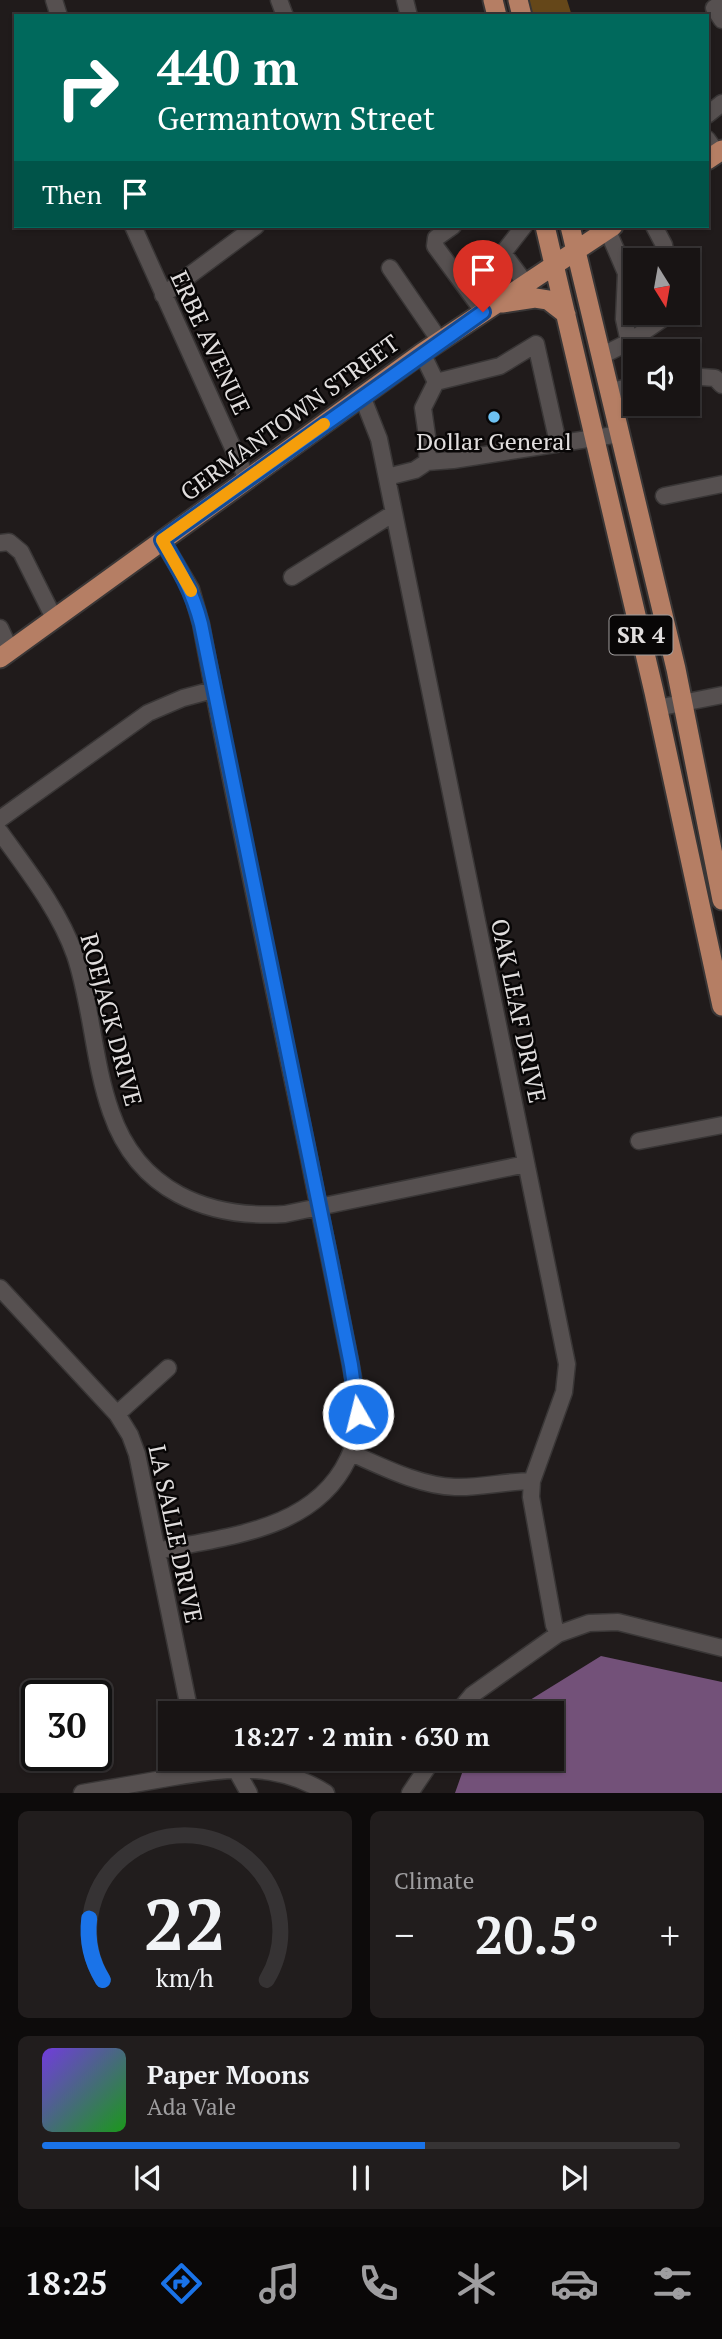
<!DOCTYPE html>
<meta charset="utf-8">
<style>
body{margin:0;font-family:"PT Serif",serif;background:#211d1d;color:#f1f3f6;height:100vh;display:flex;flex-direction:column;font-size:26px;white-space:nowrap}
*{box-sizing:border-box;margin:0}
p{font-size:23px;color:#9f9ea0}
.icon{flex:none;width:38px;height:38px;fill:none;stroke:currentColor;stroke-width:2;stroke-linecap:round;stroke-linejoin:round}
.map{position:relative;height:1793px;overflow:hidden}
.side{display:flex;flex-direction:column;gap:18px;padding:18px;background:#0d0b0b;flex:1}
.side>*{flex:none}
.hud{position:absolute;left:14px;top:14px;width:695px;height:214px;border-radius:0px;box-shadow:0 2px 5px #0004,0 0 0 2px #363334;background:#00695c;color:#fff;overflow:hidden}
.needle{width:46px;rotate:169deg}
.tools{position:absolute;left:623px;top:248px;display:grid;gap:14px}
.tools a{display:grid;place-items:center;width:77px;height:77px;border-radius:0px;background:#181414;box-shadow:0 2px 5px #0004,0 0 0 2px #363334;font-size:35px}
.speed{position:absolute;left:21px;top:1680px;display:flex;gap:14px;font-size:35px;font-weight:700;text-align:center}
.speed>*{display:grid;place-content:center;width:91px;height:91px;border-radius:50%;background:#181414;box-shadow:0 2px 5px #0004,0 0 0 2px #363334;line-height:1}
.speed .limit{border:4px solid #111;border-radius:10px;background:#fff;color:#111}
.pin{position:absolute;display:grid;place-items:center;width:60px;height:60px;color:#fff;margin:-72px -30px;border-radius:50% 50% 50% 0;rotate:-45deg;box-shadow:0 0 7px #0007}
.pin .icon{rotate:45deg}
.me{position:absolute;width:77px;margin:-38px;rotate:352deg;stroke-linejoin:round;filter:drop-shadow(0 0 5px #0008)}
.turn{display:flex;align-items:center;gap:24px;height:147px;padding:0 28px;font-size:32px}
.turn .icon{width:91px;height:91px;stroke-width:2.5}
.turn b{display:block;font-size:49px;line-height:60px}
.then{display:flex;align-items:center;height:66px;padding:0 28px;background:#0003;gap:14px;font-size:26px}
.big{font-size:52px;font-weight:700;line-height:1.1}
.side .card{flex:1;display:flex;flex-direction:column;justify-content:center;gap:10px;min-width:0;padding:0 24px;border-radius:10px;background:#211d1d}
.side .dial{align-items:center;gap:0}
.dial svg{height:182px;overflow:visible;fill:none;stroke:#363334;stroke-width:7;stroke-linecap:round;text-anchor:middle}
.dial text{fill:#f1f3f6;stroke:none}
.song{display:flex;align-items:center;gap:21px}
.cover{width:84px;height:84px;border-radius:10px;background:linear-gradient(135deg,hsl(260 70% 55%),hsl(120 70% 35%))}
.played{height:7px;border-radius:4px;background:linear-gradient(90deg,#1a73e8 60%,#363334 60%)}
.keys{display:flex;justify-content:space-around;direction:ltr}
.heat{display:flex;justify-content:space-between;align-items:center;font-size:38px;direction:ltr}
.side .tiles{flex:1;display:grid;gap:18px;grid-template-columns:1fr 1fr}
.card:last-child{grid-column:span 2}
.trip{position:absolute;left:158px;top:1701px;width:406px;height:70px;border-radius:0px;background:#181414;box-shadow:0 2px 5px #0004,0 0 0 2px #363334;font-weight:700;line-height:70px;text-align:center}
.dock{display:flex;height:112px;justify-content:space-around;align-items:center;background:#0a0808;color:#9f9ea0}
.dock .icon{width:49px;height:49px}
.dock .current{color:#1a73e8}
.dock b{font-size:32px;color:#f1f3f6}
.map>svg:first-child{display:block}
</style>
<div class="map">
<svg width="722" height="1793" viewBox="0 0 722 1793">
<rect width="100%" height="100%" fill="#201b1b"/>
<path fill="#654719" d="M519,0H567L572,16H522Z"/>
<path fill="#735179" d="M601,1656L722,1682V1793H455L467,1759H551V1713H509Z"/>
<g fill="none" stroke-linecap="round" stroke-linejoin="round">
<g stroke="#393636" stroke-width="19">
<path id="minor" d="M54,0L59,16
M279,0L285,16
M405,0L409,16
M722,3L714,8L722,20
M707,115L722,103
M707,139L717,153
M133,226L247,479
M453,226L436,238L435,246L483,311
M654,226L664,245L667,261
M607,229L626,273L633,280
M503,253L524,226
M390,268L440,341
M626,273L624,319L629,342
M461,281L503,253L526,284
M163,295L256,226
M422,353L436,382
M601,356L629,342L671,313
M688,376L715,378L722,385
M609,391L635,386
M362,396L379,439L567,1364L564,1392L532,1481L531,1497L554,1625L558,1634
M427,462L428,443L423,408L436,382L500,366L536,344L558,443
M387,477L415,470L427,462L453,460L620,434
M664,496L722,484
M0,543L9,542L21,552L54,618
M292,577L394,513
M0,628L10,650
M657,708L722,695
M0,819L148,713L183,698L213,690
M0,832C28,871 59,910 75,955C92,1006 93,1061 111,1112C138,1191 207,1219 285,1214L526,1164
M639,1141L722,1125
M0,1288L117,1414L130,1435L137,1454L190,1713
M117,1414L168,1368
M351,1453C383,1467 420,1486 455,1487C481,1488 506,1481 532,1481
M157,1551C226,1536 314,1531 348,1459C355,1445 359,1428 358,1412C355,1380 347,1348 341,1316C331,1263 319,1211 309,1158C272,980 234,802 201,624L191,589L162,540
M457,1713L472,1695L558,1634L589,1623L618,1622L722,1648
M235,1768L249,1793
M82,1793C111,1788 139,1783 168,1778C224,1768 276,1761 326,1793
M410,1793L433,1759"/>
</g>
<g stroke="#393636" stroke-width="23">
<path id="major" d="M493,0L497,16
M518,0L522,16
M707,160L722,150
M545,226L654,692L722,1006
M570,226L676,669L722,900
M502,303L535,298L548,300L566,314
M0,658L422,353L613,226"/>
</g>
<use href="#minor" stroke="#565050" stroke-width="16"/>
<use href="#major" stroke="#b57e64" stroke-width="19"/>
</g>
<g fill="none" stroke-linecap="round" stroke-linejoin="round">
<g stroke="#114b97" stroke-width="18">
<path id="route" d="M358,1414L351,1365L329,1254L201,624C193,592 179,568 162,540L483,312"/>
</g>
<use href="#route" stroke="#1a73e8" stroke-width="12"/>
<path stroke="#f59e0b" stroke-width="12" d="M191,591L162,540L324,424"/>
</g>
<circle fill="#6dc2f3" stroke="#080606" stroke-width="2.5" cx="494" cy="417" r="7"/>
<g text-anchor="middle" stroke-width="5" stroke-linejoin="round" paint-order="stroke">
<rect fill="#080606" stroke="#a09d9d" stroke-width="2" x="609.5" y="615.5" width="63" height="39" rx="5"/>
<g font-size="23" font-weight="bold" fill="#e1dede">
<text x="641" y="643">SR 4</text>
</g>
<g font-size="24" fill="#e1dede" stroke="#080606">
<text transform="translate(210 343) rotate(65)" y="8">ERBE AVENUE</text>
<text transform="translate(290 418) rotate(-36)" y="8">GERMANTOWN STREET</text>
<text transform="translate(518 1011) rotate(78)" y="8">OAK LEAF DRIVE</text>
<text transform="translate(111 1020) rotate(75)" y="8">ROEJACK DRIVE</text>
<text transform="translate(175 1534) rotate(78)" y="8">LA SALLE DRIVE</text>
</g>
<g font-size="24" fill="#e1dede" stroke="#080606">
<text x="494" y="450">Dollar General</text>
</g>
</g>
</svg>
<div class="tools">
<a><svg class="needle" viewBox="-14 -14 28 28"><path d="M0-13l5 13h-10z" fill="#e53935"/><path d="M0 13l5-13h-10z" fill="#9f9ea0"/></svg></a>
<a><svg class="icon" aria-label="sound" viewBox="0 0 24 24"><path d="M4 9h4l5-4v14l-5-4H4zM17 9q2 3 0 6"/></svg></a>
</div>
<div class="speed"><div class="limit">30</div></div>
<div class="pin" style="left:483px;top:312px;background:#d93025"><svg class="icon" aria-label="arrive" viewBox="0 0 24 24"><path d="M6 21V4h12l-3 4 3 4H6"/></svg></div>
<svg class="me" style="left:358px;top:1414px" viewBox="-20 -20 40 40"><circle r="17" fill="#1a73e8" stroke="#fff" stroke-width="3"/><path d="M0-11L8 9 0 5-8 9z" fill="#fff"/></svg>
<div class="trip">18:27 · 2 min · 630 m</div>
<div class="hud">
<div class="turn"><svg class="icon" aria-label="right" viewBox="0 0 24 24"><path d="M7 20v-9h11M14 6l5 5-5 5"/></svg><div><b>440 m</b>Germantown Street</div></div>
<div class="then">Then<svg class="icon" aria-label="arrive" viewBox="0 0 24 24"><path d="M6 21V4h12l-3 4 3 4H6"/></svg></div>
</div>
</div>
<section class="side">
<div class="tiles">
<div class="card dial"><svg viewBox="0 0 100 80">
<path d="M14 69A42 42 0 1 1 86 69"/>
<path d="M14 69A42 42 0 0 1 8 42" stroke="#1a73e8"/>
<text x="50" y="56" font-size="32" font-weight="700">22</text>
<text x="50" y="72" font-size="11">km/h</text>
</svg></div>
<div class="card"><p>Climate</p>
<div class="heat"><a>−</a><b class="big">20.5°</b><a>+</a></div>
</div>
<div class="card">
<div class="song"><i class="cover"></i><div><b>Paper Moons</b><p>Ada Vale</p></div></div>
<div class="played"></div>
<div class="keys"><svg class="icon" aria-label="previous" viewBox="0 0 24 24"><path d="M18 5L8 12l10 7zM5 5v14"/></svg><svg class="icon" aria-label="pause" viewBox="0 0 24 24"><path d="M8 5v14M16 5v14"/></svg><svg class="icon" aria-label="next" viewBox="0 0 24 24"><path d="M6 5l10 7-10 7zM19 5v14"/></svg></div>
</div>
</div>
</section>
<nav class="dock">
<b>18:25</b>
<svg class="icon current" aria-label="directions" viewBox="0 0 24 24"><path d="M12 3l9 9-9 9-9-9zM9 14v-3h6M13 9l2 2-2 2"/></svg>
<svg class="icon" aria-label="music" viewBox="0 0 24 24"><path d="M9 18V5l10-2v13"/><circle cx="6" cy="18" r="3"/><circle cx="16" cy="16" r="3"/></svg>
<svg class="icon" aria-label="phone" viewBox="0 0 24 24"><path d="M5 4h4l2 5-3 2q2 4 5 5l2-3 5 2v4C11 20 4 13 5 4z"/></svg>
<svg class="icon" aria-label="climate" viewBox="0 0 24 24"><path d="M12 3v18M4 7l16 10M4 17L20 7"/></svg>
<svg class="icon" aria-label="car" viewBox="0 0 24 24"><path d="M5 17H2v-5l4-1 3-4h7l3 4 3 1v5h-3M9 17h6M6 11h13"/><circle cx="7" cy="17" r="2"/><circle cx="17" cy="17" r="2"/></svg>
<svg class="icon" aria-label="filters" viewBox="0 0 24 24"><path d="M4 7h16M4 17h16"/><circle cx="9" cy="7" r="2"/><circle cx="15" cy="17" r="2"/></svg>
</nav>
